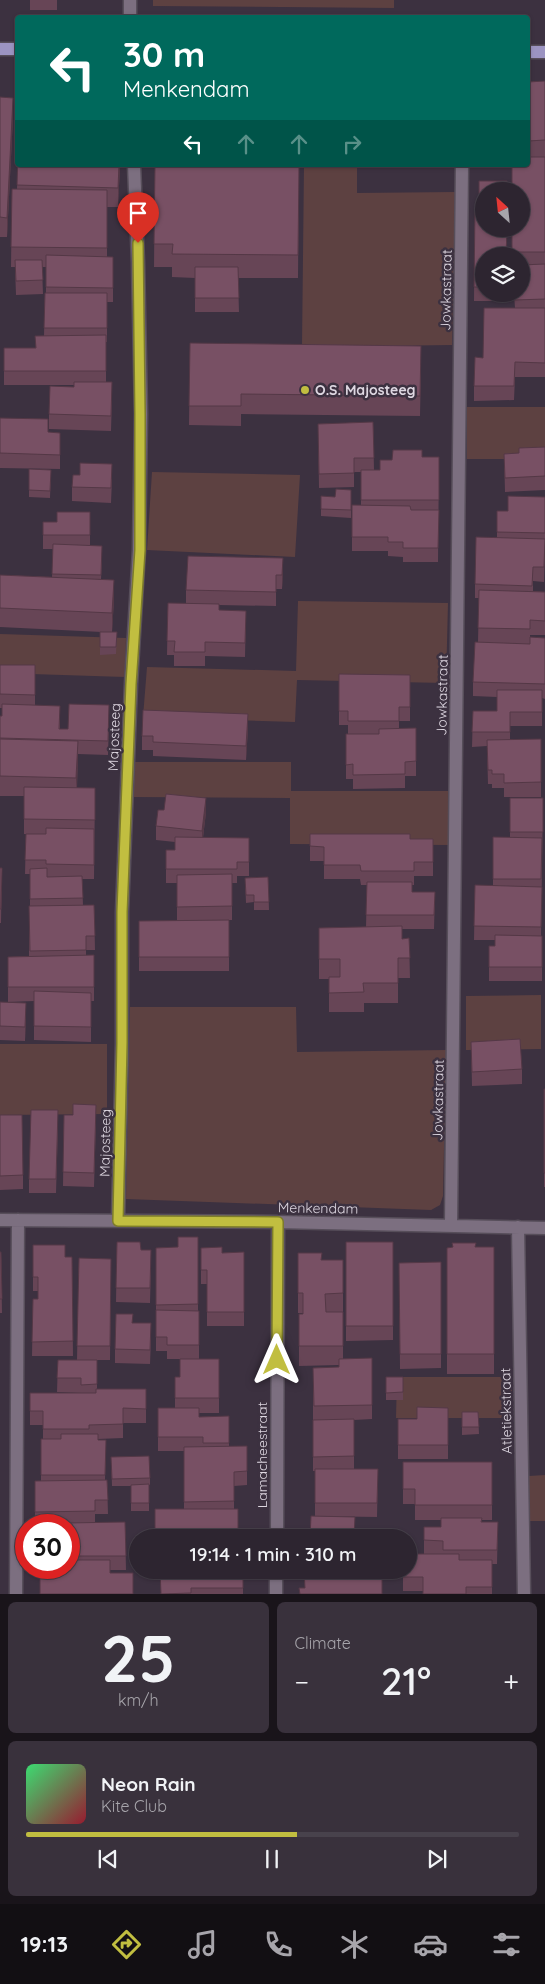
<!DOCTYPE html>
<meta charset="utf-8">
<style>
body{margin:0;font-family:Quicksand,sans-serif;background:#39313c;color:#f1f3f6;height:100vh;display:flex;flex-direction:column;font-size:19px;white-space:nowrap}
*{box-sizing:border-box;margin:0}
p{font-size:16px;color:#a7a5ab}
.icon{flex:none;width:28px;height:28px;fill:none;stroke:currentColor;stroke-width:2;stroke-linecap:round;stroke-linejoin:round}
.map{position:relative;height:1594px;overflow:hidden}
.panel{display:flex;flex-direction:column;gap:8px;padding:8px;background:#19141a;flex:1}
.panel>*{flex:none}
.hud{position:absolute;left:15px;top:15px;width:515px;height:152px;border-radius:5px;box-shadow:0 1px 4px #0004,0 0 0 1px #48424c;background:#00695c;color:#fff;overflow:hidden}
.needle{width:32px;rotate:333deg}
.controls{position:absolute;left:475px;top:182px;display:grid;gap:10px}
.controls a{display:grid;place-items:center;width:55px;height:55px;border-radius:50%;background:#2d2530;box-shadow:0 1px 4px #0004,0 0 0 1px #48424c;font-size:25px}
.speed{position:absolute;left:15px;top:1514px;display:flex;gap:10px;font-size:25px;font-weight:700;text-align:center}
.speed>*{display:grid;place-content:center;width:65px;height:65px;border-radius:50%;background:#2d2530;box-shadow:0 1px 4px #0004,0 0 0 1px #48424c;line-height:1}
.speed .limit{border:8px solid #d22;background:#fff;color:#111}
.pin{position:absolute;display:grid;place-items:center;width:42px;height:42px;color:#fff;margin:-51px -21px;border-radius:50% 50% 50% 0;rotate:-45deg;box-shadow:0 0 5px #0007}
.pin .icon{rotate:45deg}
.me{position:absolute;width:55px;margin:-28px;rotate:0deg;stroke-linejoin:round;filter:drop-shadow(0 0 4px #0008)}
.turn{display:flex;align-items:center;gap:18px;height:105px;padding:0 25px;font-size:22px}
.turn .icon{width:65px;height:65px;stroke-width:2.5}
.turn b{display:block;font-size:35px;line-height:42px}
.lanes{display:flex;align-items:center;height:48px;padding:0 25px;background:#0003;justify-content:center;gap:25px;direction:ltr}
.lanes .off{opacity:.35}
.big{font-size:38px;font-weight:600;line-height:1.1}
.panel .widget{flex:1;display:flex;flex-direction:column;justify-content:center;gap:8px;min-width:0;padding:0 18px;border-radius:8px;background:#39313c}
.panel .dial{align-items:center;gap:0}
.dial b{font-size:65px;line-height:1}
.song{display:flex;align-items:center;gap:15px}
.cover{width:60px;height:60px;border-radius:8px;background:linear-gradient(135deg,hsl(140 70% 55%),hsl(350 70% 35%))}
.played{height:5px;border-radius:2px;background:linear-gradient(90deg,#c1be40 55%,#48424c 55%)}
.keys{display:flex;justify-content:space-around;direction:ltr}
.heat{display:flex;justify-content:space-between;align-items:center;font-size:28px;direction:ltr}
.panel .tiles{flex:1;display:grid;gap:8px;grid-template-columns:1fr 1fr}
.widget:last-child{grid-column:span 2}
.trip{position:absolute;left:129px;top:1529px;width:288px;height:50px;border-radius:25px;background:#2d2530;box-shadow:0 1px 4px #0004,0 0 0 1px #48424c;font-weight:600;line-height:50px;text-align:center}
.dock{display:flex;height:80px;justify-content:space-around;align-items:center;background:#120f13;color:#a7a5ab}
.dock .icon{width:35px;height:35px}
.dock .active{color:#c1be40}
.dock b{font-size:22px;color:#f1f3f6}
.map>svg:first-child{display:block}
</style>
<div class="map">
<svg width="545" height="1594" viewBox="0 0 545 1594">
<rect width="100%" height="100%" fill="#3c3140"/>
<path fill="#5d4141" d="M153,0H394V8L153,6Z
M304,165H357V193L455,192L452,345L302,347Z
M467,407H545V459H467Z
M152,472L300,475L295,557L147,550Z
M298,601L448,603L446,683L297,680L295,722L143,717L147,667L296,671Z
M0,634L126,638L125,677L0,673Z
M135,762H291V791H449L448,845L290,844V798L133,797Z
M541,995V1049L466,1050V996Z
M130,1007H296L297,1052L446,1050L443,1196L440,1205L431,1210L126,1199Z
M0,1044H107V1114L0,1115Z
M397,1377H512V1418H396Z
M545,1475V1521H528L529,1476Z"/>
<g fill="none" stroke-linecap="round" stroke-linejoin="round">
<g stroke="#574e5a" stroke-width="15">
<path id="minor" d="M130,18V0
M0,1220L278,1222L545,1228
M118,1221L122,1043V912L131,684L139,550L141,414L138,262L134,165
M451,1226L462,165
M518,1227L524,1594
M277,1538L278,1222
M16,1594L18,1220
M276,1594V1570"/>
</g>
<g stroke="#574e5a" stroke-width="15">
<path id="major" d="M0,49H18
M528,52H545"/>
</g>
<use href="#minor" stroke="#7c6f80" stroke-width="12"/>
<use href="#major" stroke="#9c94c2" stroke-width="12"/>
</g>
<path fill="#674556" d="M30,0H57V10H30Z
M545,81V377H515L514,400L474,401V386L483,358L515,308L514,294H521V256H512V229L528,165V82Z
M0,97L13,117L7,237H0Z
M18,154L120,165L118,207H107V257H113V302H107V342H106V382L112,397L111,431L49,429V414L74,387V385H4V348H35L44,336L45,293H46V267H42L43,294L16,295L15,267H11L12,189H17Z
M155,165H299L298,278H238L239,312H195V278L172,277V267H154Z
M475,208L484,256V294H506V301H474Z
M190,343L421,365L420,416L241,414V426L189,425Z
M0,418L48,432L60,433V469L0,468Z
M373,422L374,470H380L392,460L422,457H439L438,562H403V557L388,556V551H352V505H361V472H354V487L319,488L318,424Z
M545,447V490L505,492L504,454L519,453Z
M29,469L51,470L50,498L29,497Z
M80,475L112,479L111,503L72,501V487Z
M351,490V518L321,516V509L335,497Z
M545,497V547L544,582L533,581V591L545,592V635H530V644L545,638V699L542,698V726H510V739H541V797H504V788H492V784H488L487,746L472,747L473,711H497V697L473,696V682L478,642L479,598H475V584L497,537V511H508Z
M90,512V545L102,560L101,579L114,599L112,632H117L116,654L100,655V632H102L0,627V575L52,577L53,549H43V522H57Z
M283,572L282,589H276V606L219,605V610L246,611L245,657L205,656V666H174V655H167L168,603L186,604V590Z
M0,665H35V705L60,720V729H68L109,720L108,755L78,754L77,788H95L94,879H82L83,905H94L95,950H86V956L94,955V1001H91V1042L34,1040V1001L8,1002V957L29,956V906H30V874H25L26,834H46H24V796H0V716H2V708H0Z
M339,674L410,675V721H399V728H416V776H405V788L353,789V779H346V734H348V725H339Z
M248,728L246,760L153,756V750H142V736Z
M510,798H543L541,936H542V981H489V946H495V940H474L475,885L493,886V837H510Z
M206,812L203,838H249V876H237V883H232V920H229V971H139V921H177V883H166V850H175V842L156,840V826Z
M310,834L410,839H433V876H414V885H412V892H435L434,929H402V939L409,938L410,978H398V1003H364V1012H329V979H319V928L366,927L367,885H361L360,879H324V861H310Z
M0,868H2L1,923H0Z
M268,877L269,910H254V902L246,903L245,878Z
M0,1002L26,1017L25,1041L0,1040Z
M471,1042L522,1069V1084L472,1086Z
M544,1089H545V1187H544Z
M0,1115L23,1175V1189L0,1190Z
M64,1115L96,1119L94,1187L63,1186Z
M58,1124L56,1193H29V1179Z
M198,1237V1311H199V1359H219V1413H199V1417L229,1416V1446H247V1485L234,1486V1509H184V1451H158V1408H175V1377H180V1359H167V1351H156V1248L178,1247Z
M117,1242L141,1250L151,1265L150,1303L116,1302Z
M346,1242H393V1340L346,1341Z
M33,1245L65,1257H72L73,1356H32L33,1299H38V1291H33Z
M494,1247V1374H447V1248Z
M201,1248L222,1253L244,1252V1326H207V1284H201Z
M0,1252H1L2,1313H0Z
M298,1253L322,1260H343V1359L372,1358V1419L354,1420V1469H378L377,1517L315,1516V1471H313V1368L339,1367V1365L299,1366V1314H303V1313H298Z
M79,1258L111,1259L110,1360H77Z
M441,1262V1368L400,1369L399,1263Z
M133,1323L151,1338L150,1364L115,1363V1349Z
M58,1360H97V1389H146V1423H123V1438L98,1439V1440H106L105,1480H107L108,1514H95V1522H125L126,1570H110V1573L133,1594L69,1568V1525H35V1481H41V1439H43V1425H30V1393H81L57,1392Z
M386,1377H403V1400H386Z
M448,1408V1459H398V1419H417Z
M462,1412H478L479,1434L462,1435Z
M111,1457L150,1478V1485H149V1511H131V1486H112Z
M403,1462H492V1520H482V1522H498L497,1564H492V1594H423V1591H403V1570L415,1559L424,1554V1527H441V1520H415V1504H403Z
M243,1570V1594H160Z"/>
<path fill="#543846" d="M13,98V117L7,237V218Z
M119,165H120L118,207V188Z
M283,558V572L282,589V575Z
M114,580V599L112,633V613Z
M248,714V728L246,760V746Z
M78,741V760L76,797V778Z
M206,798V812L202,845V831Z
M26,1003V1017L25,1041V1027Z"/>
<path fill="#785064" stroke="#543846" d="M545,81V140L528,141V82Z
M0,97L13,98L7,218L0,217Z
M18,154V165H119L118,188L17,185Z
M528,157H545V252H512V229H521V191H512V165H528Z
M155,165H299L298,255L172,254L173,244H154Z
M479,181H507V191H484V229H507L506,256H484V287H474L475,208H479Z
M12,189L107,190V248L11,247Z
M46,255L113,257V288L46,287Z
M15,260H42L43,280L16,281Z
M545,264V299L515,300V294H521V265Z
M195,267H238L239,298H195Z
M45,293H107V328H44Z
M484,308H545V363L515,362L514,386H474L475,357L483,358Z
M106,335V371H4V348H36L35,336Z
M190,343L421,346L420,396L241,394V406H189Z
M74,382H112L111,416L49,414L50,386L74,387Z
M0,418L48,419V432L60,433V455L0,453Z
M373,422L374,458H354V473L319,474L318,424Z
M545,447V476L505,478L504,454L519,453V448Z
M393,450H422V457H439V500H361V470H380V460H392Z
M80,463L112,464L111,488L72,487L73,475H80Z
M29,469L51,470L50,491L29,490Z
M336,489L351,490V510L321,509V496L335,497Z
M508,496L545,497V533L497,532V511H508Z
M352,505L410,506L411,510H439L438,548H403V542H388V537H352Z
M57,512H90V535H43V522H57Z
M476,537L545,539L544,567H533L532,586L475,584Z
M53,544L102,546L101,575L52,574Z
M188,556L283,558L282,575H276V592L186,590Z
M0,575L114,580L112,613L0,608Z
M479,590L545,592V621L530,620V629L478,628Z
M168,603L219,604V610L246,611L245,643L205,642V652H174L175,641H167Z
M100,632H117L116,647H100Z
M530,637L545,638V684L473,682L475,642L530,644Z
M0,665H35V695L0,694Z
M339,674L410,675V707H399V721H348V711H339Z
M497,690H542V712H510V732H472L473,711H497Z
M2,704L60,706L59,729H68L69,704L109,705L108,741L0,738V716H2Z
M143,710L248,714L246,746L153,742V736H142Z
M416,728V761L405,762V774L353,775V764L346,765V734H379V729Z
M0,739L78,741L76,778L0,776Z
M541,739V782L504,783V774H492V770H488L487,740Z
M24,787L95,788V820L24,819Z
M166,794L206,798L202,831L156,826L158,810H164Z
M510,798H543V832H510Z
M46,828L94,829V865L46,864V860H25L26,834H46Z
M310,834H410V839H433V862H414V871H361L360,865H324V847L310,846Z
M175,837L249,838V862H237V869H166V850H175Z
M493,837L542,838L541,879H493Z
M0,868H2L1,909H0Z
M47,868V877L82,876L83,898L30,899V869Z
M232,874V906L177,907V875Z
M268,877L269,902H254V895H246L245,878Z
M367,882H412V892H435L434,915H366Z
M475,885L542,887L541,927L474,926Z
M94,905L95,936H86V950L30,951L29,906Z
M229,920V957H139V921Z
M402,926V939L409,938L410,958H398V983H363L364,992L329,993V977H340V959H319V928Z
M495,935L542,936V967H489V946H495Z
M94,955V987H8V957Z
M34,991L91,993V1027L34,1026Z
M0,1002L26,1003L25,1027L0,1026Z
M520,1039L522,1069L472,1072L471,1042Z
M544,1089H545V1173H544Z
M73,1104L96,1105L94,1173L63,1172L64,1115H73Z
M31,1110H58L56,1179H29Z
M0,1115H22L23,1175L0,1176Z
M178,1237H198V1304L156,1305V1248L178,1247Z
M117,1242H140L141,1250H151L150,1288H116Z
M346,1242H393V1326H346Z
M452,1243H476L475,1247H494V1354H447V1248L453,1247Z
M33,1245H65V1257H72L73,1341L32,1342L33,1299H38V1277H33Z
M222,1247V1253L244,1252V1312H207V1270H201V1248Z
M0,1252H1L2,1299H0Z
M298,1253H322L321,1260H343V1293L325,1294L326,1312H343V1346H299V1314H303V1293H298Z
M79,1258L111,1259L110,1346H77Z
M441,1262V1354H400L399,1263Z
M156,1310L199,1311V1345H167V1337H156Z
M116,1314H133L132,1323H151L150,1350L115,1349Z
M372,1358V1405L314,1406L313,1368L339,1367V1359Z
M180,1359H219V1398H175V1377H180Z
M58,1360H97V1384L81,1385V1378H57Z
M386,1377H403V1392L386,1393Z
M96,1389H146V1409L123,1408V1424L89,1425V1429H43V1411H30V1393H96Z
M417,1407L448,1408V1445H398V1419H417Z
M158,1408H199V1417L229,1416V1443H203V1437H158Z
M462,1412H478L479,1427H462Z
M354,1419V1456L313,1457V1420Z
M61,1434H98V1440H106L105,1475H41V1439H61Z
M247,1446V1471L234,1472V1501L184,1502V1447Z
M149,1456L150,1478L112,1479L111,1457Z
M403,1462H492V1505H415V1489H403Z
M315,1469H378L377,1503H315Z
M107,1480L108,1500H95V1511L35,1512V1481Z
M149,1484V1503H131V1485Z
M155,1509H238V1538H155Z
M311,1516L355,1517L354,1538H310Z
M441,1518H482L481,1522H498L497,1550H443V1541L424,1540V1527H441Z
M125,1522L126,1556H69V1525H67V1523Z
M415,1554H459V1560H492V1587H466V1594H423V1577H403V1570H408V1560L415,1559Z
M69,1560H110V1573H133V1594H40V1568H69Z
M160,1570H243V1588H191V1593L161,1594Z
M315,1570H382V1594H300L299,1588H305L304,1571H315Z"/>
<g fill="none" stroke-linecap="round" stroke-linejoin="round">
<g stroke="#7d7c2a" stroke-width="12">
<path id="route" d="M138,243L140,414V550L131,684L122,912V1043L118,1221L278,1222L277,1360"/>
</g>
<use href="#route" stroke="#c1be40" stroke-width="9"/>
</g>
<circle fill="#c1be40" stroke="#3c3140" stroke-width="2" cx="305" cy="390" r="5"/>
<g text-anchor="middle" stroke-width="5" stroke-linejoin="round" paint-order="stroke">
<g font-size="14" fill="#ded7e1" stroke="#3c3140">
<text transform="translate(446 290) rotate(-89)" y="5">Jowkastraat</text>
<text transform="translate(442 695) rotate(-89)" y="5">Jowkastraat</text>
<text transform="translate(114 737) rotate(-88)" y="5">Majosteeg</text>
<text transform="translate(438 1100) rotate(-89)" y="5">Jowkastraat</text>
<text transform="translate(105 1143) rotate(-89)" y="5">Majosteeg</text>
<text transform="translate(318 1208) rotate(1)" y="5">Menkendam</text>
<text transform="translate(506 1411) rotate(-91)" y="5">Atletiekstraat</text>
<text transform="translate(262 1455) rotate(-90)" y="5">Lamacheestraat</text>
</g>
<g font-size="14" font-weight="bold" fill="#ded7e1" stroke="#3c3140" text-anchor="start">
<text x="315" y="395">O.S. Majosteeg</text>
</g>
</g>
</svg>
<div class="controls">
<a><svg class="needle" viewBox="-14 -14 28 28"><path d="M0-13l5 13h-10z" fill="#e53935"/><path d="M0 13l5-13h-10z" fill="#a7a5ab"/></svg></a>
<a><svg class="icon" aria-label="layers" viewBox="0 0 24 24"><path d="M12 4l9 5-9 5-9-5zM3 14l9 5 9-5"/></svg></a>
</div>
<div class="speed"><div class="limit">30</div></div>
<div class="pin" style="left:138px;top:243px;background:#d93025"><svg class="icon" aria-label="arrive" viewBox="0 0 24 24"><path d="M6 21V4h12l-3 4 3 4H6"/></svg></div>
<svg class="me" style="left:277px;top:1360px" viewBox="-20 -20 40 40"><path d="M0-17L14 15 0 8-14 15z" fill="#c1be40" stroke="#fff" stroke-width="4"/></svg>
<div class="trip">19:14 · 1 min · 310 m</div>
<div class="hud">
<div class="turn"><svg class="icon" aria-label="left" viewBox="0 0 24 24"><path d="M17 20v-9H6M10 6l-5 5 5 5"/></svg><div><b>30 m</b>Menkendam</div></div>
<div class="lanes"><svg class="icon" aria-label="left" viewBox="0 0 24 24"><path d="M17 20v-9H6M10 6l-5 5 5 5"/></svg><svg class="icon off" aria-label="ahead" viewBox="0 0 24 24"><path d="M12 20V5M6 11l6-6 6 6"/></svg><svg class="icon off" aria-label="ahead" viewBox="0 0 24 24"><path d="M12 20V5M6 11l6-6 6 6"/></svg><svg class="icon off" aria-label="right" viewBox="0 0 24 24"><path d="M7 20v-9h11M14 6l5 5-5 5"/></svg></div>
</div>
</div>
<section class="panel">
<div class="tiles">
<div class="widget dial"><b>25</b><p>km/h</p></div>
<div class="widget"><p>Climate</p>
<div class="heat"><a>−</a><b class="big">21°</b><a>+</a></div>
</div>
<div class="widget">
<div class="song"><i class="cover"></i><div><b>Neon Rain</b><p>Kite Club</p></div></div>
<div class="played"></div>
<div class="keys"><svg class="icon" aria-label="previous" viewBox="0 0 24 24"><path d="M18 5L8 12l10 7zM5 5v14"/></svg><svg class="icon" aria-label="pause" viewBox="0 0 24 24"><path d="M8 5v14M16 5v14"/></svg><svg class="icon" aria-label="next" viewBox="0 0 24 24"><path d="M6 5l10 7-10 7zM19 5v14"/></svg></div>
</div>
</div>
</section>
<nav class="dock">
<b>19:13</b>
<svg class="icon active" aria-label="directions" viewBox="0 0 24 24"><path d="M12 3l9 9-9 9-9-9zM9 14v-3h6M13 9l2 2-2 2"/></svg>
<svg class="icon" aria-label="music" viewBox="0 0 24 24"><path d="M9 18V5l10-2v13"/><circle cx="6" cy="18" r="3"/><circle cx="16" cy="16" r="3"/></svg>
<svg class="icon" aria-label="phone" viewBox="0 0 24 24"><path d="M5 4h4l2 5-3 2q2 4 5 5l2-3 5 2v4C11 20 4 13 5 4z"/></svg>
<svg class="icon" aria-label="climate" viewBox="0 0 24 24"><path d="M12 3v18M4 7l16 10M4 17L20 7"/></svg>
<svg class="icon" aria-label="car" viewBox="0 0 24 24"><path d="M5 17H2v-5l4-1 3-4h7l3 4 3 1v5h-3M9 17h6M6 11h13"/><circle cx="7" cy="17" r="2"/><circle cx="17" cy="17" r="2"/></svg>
<svg class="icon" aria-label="filters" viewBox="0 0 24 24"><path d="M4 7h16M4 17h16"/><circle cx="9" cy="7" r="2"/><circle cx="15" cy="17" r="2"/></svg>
</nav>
